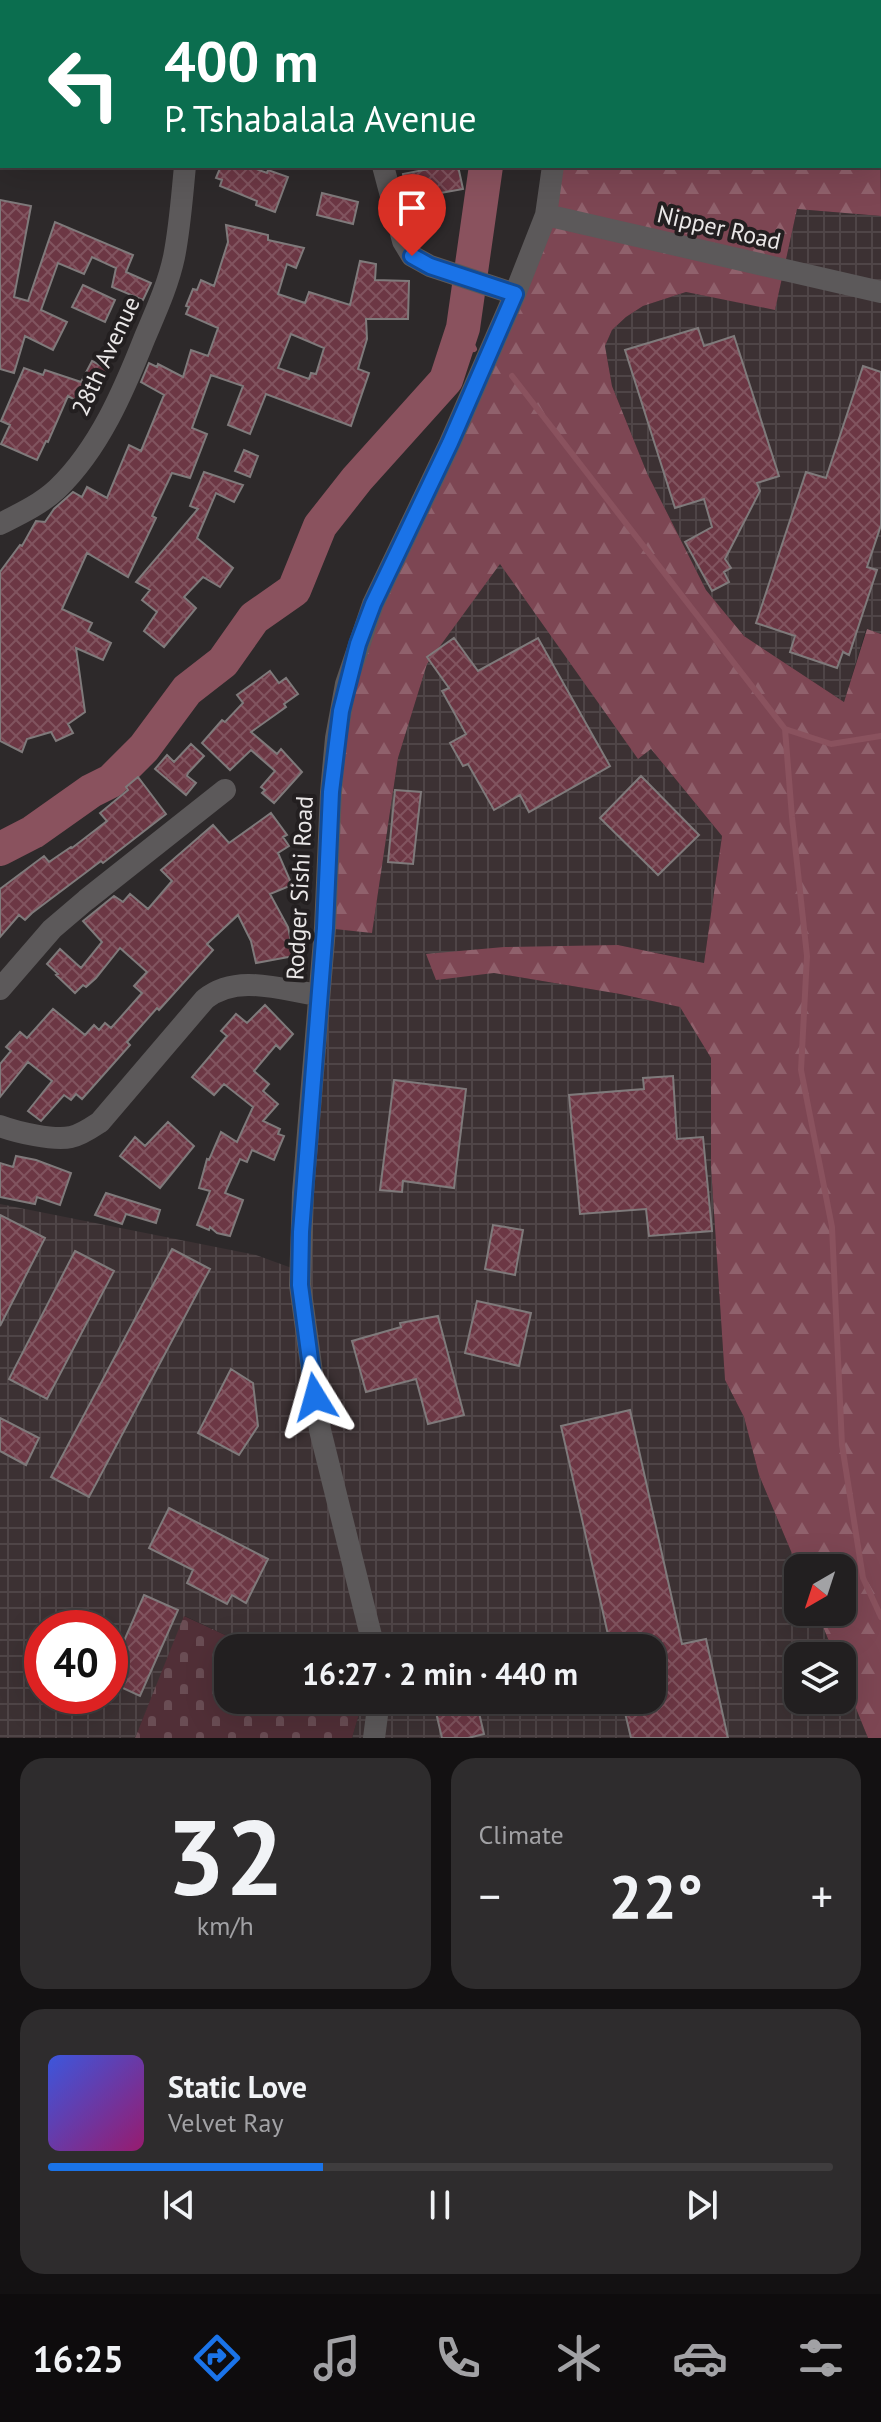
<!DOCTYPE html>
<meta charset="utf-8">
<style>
body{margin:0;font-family:"PT Sans",sans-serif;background:#2e2c2d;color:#f1f3f6;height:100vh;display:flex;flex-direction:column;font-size:30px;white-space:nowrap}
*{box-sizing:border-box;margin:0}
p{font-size:26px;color:#a2a2a5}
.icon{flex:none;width:44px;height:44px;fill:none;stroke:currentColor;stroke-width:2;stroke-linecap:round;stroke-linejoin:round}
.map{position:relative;height:1738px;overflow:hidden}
.side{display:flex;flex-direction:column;gap:20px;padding:20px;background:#131112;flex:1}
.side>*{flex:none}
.banner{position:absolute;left:0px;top:0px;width:882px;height:168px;box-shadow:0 8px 32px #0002,0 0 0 2px #3f3d3e;background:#0b6e4f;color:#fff;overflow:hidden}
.needle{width:52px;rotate:219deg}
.buttons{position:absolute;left:784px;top:1554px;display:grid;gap:16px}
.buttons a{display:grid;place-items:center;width:72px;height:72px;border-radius:16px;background:#221f20;box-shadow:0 8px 32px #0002,0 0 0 2px #3f3d3e;font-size:40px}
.speed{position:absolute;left:24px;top:1610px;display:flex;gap:16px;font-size:40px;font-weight:700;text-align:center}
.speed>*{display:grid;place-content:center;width:104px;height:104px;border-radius:50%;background:#221f20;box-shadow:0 8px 32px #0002,0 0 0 2px #3f3d3e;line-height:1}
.speed .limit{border:12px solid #d22;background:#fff;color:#111}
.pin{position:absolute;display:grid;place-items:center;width:68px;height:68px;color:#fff;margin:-82px -34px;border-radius:50% 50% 50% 0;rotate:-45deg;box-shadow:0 0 8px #0007}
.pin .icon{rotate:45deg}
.me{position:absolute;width:88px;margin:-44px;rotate:352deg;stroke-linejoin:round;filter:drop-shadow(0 0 6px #0008)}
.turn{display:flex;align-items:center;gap:28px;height:168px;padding:0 32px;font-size:36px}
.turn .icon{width:104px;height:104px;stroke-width:2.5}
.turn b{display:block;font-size:56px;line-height:68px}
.big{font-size:60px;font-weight:700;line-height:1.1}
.side .tile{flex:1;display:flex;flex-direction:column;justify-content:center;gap:12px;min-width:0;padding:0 28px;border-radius:24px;background:#2e2c2d}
.side .dial{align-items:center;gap:0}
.dial b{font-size:104px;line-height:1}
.song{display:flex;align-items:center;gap:24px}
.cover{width:96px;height:96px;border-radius:12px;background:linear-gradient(135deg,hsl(230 70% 55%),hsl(320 70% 35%))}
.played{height:8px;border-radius:4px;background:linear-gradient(90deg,#1a73e8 35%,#3f3d3e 35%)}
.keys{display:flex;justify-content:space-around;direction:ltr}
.heat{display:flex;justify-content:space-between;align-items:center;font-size:44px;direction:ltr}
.side .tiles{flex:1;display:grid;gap:20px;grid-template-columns:1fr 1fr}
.tile:last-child{grid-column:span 2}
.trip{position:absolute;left:214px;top:1634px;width:452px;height:80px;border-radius:24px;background:#221f20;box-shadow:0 8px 32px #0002,0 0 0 2px #3f3d3e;font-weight:700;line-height:80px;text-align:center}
.tab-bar{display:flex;height:128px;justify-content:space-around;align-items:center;background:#0e0c0d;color:#a2a2a5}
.tab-bar .icon{width:56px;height:56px}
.tab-bar .selected{color:#1a73e8}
.tab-bar b{font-size:36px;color:#f1f3f6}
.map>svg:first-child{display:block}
</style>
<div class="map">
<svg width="881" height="1738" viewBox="0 0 881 1738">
<defs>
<pattern id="industrial-grid" width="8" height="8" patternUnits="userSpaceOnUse" patternTransform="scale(2)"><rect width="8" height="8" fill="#3c3133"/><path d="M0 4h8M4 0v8" fill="none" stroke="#4f4547"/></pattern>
<pattern id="forest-firs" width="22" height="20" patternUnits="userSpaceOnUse" patternTransform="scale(2)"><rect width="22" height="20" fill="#7d4653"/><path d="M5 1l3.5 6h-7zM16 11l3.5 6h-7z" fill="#90616c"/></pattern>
<pattern id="cemetery-stones" width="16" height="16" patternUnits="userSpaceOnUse" patternTransform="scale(2)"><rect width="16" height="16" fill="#512f37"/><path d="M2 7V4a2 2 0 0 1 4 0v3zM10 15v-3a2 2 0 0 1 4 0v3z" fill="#6a4d54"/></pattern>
<pattern id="building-cross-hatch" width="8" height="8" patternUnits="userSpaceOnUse" patternTransform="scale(2)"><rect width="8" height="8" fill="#6c3744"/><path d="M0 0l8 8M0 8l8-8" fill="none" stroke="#81545f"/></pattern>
</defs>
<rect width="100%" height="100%" fill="#2d292a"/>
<path fill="url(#industrial-grid)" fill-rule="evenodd" d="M797,209L881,216V634L866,629L844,702L744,636L706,590L647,473L612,386L605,346L612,330L626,317L643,306L686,292L775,309Z
M500,563L638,758L651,749L722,836L704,963L618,945L436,979L494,973L620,994L681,1007L711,1058V1167L725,1380L744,1417L759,1475L798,1568V1612H817L835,1656H798V1700H842V1674L868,1738H352L363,1700H652V1648H253L185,1616L135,1738H0V1204L256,1255L300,1271L325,928L372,932L398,758L427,664ZM42,1628H110V1696H42Z"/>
<path fill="url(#forest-firs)" d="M563,0H865L863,2H563Z
M880,93L881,216L797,209L775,310L686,292L643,306L626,317L612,330L605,346L612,386L647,473L706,590L744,636L844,702L867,629L881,634V1738H868L842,1674V1656H835L817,1612H842V1568H798L759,1475L744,1417L725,1380L711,1167V1058L680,1007L620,994L494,973L436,980L426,954L504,947L618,945L704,963L722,836L651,749L638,759L500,564L427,664L398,758L372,933L325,928L346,685L450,444L554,166H880Z"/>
<path fill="url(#cemetery-stones)" d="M184,1616L253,1648H228V1700H363L352,1738H135Z"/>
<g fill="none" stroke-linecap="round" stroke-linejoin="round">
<path stroke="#8a525e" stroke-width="6" d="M463,328L474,349
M512,376L785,729L831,744L881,736
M785,729L792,817L807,956L801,1070L832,1227L842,1445L863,1578L881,1617"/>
<path stroke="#8a525e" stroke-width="34" d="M463,0L464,2
M0,849L33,832L91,791L111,781L144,748L187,690L223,662L254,618L294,590L320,526L357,479L446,380L463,328L486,166"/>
</g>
<path fill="url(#building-cross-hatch)" stroke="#7f7a7b" stroke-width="2" fill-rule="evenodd" d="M221,166H248L267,173L268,170L288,177L275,212L256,205L257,201L220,186L222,180L216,178Z
M444,166H458L463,189L418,197L416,186L406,188L403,174Z
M322,193L358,202L353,224L317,215Z
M0,200L31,206L14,297L28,301L55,222L133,255L126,272L151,283L143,300L112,287L116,268L92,257L84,274L58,263L41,310L67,322L53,350L25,336L14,373L0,369Z
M226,225L268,235V240L304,248L296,268L287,264L278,294L305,303L309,292L350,305L360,261L376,264L375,280L409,281L408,319H366L367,339L358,369L369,373L351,426L266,394L250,434L228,425L243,386L211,375L192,428L207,434L190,478L172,473L152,516L156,518L128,577L87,553L62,609L92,623L88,631L111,643L103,660L76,648L85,712L68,724L73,733L56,741L51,732L27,739L22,752L0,741V572L20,545L22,546L36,521L45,522L54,509L73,492L82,497L87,487L107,498L129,445L141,451L164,395L141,382L149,363L157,367L158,364L183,377L191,350L208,356L218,328L186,314L189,307L186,306L193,289L197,290L201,280L214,286L228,242ZM291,334L324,348L316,374L311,373L309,379L278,368Z
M83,285L115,300L105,322L72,307Z
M698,328L704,346L734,336L779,476L757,483L760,491L725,559L731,568L724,572L729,582L712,591L685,542L712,527L704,499L675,508L625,350Z
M92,361L108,369L88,407L68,396L48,442L46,441L37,460L1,444L10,425L1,421L24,368L43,375L45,370L81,382Z
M863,366L881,372V525L867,567L877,570L849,655L843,652L837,668L790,652L795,636L756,623L806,472L826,478Z
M244,450L258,456L250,477L235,471Z
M204,472L243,485L234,502L216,493L197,538L233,568L220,587L203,577L184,597L196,608L164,647L144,631L157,612L142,600L150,590L136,582L198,509L190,506Z
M454,638L478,671L538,638L610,766L529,812L520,795L494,810L468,764L463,766L450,743L466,734L442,691L449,688L427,657Z
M270,671L279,683L286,678L298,694L284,704L286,707L251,732L277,754L281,749L302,772L274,803L262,793L265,790L261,787L275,771L251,750L230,770L202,743L222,720L225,722L243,703L237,695Z
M191,744L204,756L188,773L187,776L196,783L186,795L155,769L167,755L174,762Z
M641,776L699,835L658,875L600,818Z
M138,777L166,814L103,863L101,861L32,913L25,920L19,915L0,937V889L44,856L49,862L71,847L72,848L107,821L100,813L128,790L126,787Z
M395,790L421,792L413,864L388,862Z
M271,813L287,835L283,837L289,846L278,853L292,885L270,894L288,927L294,956L256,963L251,941L238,915L207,944L213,950L159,1010L157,1008L127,1042L130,1045L82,1099L76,1094L71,1100L64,1095L41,1121L28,1111L52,1081L28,1062L0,1097V1064L11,1051L6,1047L20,1032L27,1038L53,1009L85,1035L94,1025L99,1030L105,1023L111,1028L142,993L134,986L147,972L120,948L96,978L86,987L83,985L75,993L56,975L58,974L47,964L60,949L81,968L102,942L83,921L114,896L123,902L130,894L148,909L172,881L161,870L213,825L229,843Z
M265,1005L293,1034L280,1049L276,1045L254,1071L269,1084L263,1091L278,1104L263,1121L280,1129L278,1134L284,1136L274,1160L252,1150L247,1162L240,1159L225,1193L243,1200L230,1236L217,1233L210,1227L209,1230L197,1225L210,1191L199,1188L207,1159L209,1160L221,1132L237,1142L253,1107L224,1084L214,1095L192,1077L227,1036L221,1031L236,1014L247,1023Z
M673,1076L677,1139L703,1137L712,1231L649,1236L646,1209L580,1214L569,1095L644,1089L643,1078Z
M394,1080L466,1089L454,1188L403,1181L402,1192L380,1190Z
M168,1122L194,1146L160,1188L120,1156L135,1137L145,1146Z
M16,1156L36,1160L71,1173L60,1205L37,1197L35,1204L0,1197V1163L13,1167Z
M106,1193L160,1210L156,1223L126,1214L122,1224L95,1215Z
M0,1215L45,1238L0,1326Z
M493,1225L523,1230L515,1275L485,1269Z
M172,1249L210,1269L89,1497L51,1477Z
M75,1251L114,1271L47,1399L9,1379Z
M477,1301L531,1313L519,1366L465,1353Z
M438,1316L464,1415L428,1424L416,1379L366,1392L352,1341L401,1327L400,1323Z
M231,1369L253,1383L258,1426L239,1455L198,1433Z
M630,1410L682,1644L706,1639L728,1738H631L622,1700H652V1648H611L561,1426Z
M0,1418L39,1438L26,1465L0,1451Z
M169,1508L268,1559L246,1603L232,1595L227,1604L187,1583L193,1570L149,1548Z
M144,1595L178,1610L140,1696L110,1682V1673Z
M452,1700H476L484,1734L468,1738H442L434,1704Z"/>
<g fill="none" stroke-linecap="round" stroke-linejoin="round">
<path stroke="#5c595a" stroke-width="22" d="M298,0L299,2
M201,2V0
M562,2L563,0
M383,166L403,241L412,256L430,266L515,294
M546,215L881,292
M0,524C20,514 41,504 57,489C99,449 124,390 145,337C156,311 168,285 174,257C180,227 182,196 185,166
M0,989L52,929L86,900L225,790
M0,1126C16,1132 54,1141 71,1137C81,1135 91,1128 100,1122L205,999C237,973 282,990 319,995
M374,1648L320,1430L300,1285L303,1193L325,928L331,792L336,738L346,684L373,604L450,443L515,294L546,215L553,166
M374,1738L379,1700"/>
</g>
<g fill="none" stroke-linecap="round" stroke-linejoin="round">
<g stroke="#114b97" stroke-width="20">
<path id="route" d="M315,1397L300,1285L301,1232L325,928L331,792L341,711L358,644L373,604L450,443L515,294L430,266L412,256"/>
</g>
<use href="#route" stroke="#1a73e8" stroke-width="14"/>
</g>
<g text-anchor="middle" stroke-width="8" stroke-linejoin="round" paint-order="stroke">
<g font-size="24" fill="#eae7e7" stroke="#231f20">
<text transform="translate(719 228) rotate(13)" y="8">Nipper Road</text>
<text transform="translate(106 356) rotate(-65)" y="8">28th Avenue</text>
<text transform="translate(300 888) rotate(-87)" y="8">Rodger Sishi Road</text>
</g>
</g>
</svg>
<div class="buttons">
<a><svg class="needle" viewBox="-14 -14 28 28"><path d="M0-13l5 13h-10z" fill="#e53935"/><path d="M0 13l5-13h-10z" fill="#a2a2a5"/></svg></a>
<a><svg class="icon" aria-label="layers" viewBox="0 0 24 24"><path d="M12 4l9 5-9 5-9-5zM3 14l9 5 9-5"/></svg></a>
</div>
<div class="speed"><div class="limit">40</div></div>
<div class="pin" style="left:412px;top:256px;background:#d93025"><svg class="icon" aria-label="arrive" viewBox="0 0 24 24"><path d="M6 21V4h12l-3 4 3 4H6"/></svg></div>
<svg class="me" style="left:315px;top:1397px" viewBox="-20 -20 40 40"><path d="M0-17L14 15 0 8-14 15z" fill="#1a73e8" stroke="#fff" stroke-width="4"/></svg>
<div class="trip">16:27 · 2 min · 440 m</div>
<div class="banner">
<div class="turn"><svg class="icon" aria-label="left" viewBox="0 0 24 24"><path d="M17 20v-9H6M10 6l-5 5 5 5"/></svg><div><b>400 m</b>P. Tshabalala Avenue</div></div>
</div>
</div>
<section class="side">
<div class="tiles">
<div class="tile dial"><b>32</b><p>km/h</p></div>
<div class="tile"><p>Climate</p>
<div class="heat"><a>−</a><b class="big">22°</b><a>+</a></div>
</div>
<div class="tile">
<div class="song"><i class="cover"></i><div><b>Static Love</b><p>Velvet Ray</p></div></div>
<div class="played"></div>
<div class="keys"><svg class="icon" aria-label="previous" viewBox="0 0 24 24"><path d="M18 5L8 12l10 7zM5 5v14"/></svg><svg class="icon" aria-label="pause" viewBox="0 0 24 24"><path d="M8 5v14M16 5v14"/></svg><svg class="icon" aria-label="next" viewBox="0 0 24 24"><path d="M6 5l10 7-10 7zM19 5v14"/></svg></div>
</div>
</div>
</section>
<nav class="tab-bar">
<b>16:25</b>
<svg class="icon selected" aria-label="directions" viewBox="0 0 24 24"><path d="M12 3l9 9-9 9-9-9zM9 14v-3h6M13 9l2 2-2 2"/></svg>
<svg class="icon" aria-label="music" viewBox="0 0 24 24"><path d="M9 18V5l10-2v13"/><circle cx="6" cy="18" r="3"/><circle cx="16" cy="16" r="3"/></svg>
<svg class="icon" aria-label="phone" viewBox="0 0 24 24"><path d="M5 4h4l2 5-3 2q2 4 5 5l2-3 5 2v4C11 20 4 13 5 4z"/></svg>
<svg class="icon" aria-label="climate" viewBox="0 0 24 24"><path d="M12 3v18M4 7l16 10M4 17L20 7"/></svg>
<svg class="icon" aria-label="car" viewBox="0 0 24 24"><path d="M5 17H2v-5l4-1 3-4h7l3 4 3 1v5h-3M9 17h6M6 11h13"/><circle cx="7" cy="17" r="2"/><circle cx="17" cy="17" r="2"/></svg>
<svg class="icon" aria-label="filters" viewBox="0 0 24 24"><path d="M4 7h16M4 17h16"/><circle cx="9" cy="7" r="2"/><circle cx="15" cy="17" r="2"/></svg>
</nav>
